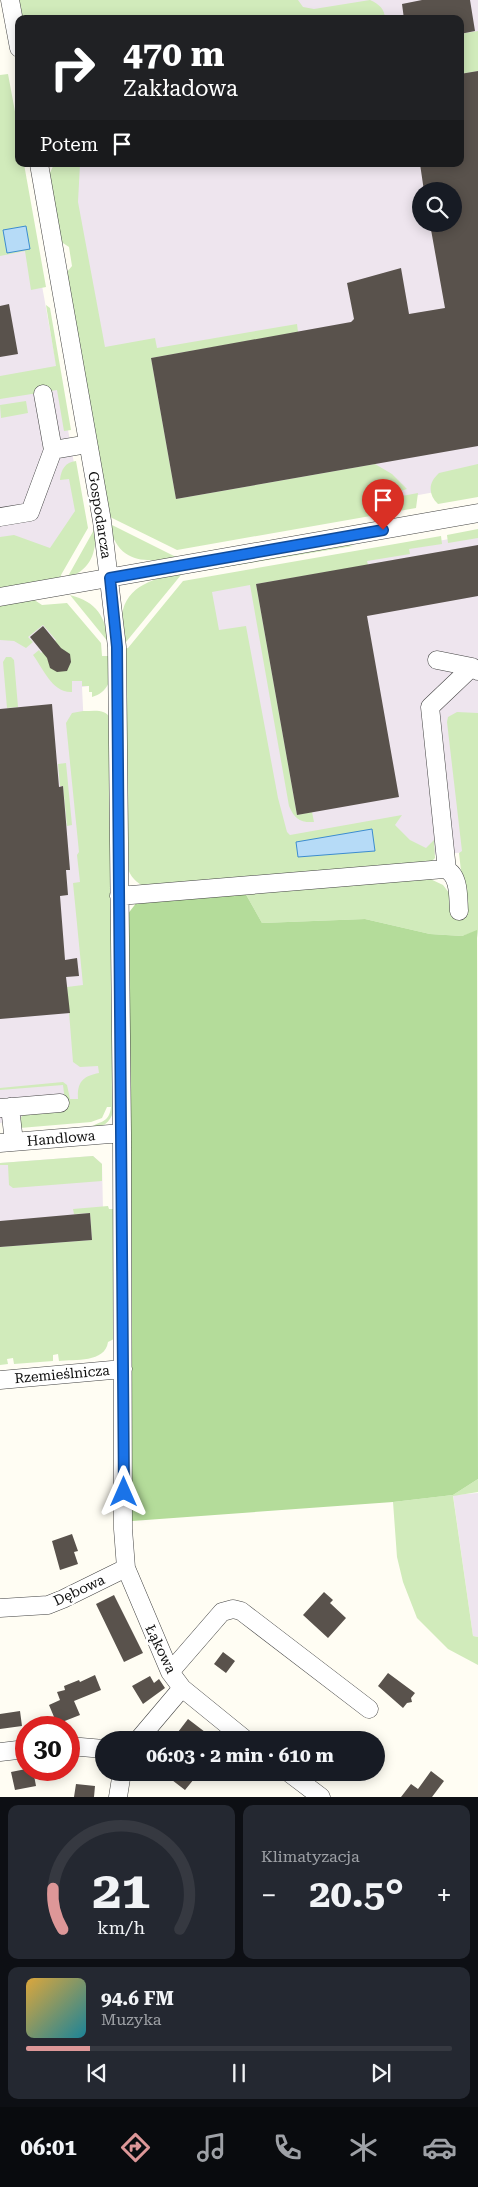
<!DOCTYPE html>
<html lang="pl">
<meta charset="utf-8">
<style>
body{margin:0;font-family:"Roboto Serif",serif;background:#242831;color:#f1f3f6;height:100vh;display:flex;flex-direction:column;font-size:19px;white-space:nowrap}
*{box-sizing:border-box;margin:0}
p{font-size:16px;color:#9ea1a6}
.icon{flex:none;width:28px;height:28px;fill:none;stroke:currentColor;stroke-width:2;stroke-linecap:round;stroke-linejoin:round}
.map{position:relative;height:1797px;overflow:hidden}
.side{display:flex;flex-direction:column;gap:8px;padding:8px;background:#0d0f14;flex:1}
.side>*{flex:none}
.banner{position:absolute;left:15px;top:15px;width:449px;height:152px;border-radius:10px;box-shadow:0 2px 12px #0003;background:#202124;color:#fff;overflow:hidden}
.controls{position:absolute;left:412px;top:182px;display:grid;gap:10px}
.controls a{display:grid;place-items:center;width:50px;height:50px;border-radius:50%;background:#171b24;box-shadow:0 2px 12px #0003;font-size:25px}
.speed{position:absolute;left:15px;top:1716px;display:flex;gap:10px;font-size:25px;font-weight:700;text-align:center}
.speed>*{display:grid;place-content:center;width:65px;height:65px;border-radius:50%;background:#171b24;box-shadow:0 2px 12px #0003;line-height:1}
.speed .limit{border:8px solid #d22;background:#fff;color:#111}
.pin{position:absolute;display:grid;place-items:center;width:42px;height:42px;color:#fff;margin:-51px -21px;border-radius:50% 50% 50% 0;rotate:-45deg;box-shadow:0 0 5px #0007}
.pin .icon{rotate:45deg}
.me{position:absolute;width:55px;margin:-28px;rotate:0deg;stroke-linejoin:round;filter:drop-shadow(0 0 4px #0008)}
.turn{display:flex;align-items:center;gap:18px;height:105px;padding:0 25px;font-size:22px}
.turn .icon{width:65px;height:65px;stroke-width:2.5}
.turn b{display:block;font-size:35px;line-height:42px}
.then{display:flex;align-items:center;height:48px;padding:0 25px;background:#0003;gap:10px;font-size:19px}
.big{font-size:38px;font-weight:700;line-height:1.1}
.side .card{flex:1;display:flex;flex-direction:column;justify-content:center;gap:8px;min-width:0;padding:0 18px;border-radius:10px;background:#242831}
.side .dial{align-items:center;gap:0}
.dial svg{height:130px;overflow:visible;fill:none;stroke:#363941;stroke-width:7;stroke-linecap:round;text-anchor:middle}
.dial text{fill:#f1f3f6;stroke:none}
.song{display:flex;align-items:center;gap:15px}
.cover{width:60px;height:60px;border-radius:8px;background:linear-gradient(135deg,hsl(40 70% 55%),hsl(190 70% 35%))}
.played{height:5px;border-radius:2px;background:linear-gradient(90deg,#dd9798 15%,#363941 15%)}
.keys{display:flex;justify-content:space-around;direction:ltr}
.heat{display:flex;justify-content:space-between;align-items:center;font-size:28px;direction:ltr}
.side .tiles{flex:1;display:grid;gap:8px;grid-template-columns:1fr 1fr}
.card:last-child{grid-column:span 2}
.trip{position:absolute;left:95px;top:1731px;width:290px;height:50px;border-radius:25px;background:#171b24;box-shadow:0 2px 12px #0003;font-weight:700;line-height:50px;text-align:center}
.dock{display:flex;height:80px;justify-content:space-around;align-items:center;background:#090b0e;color:#9ea1a6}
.dock .icon{width:35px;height:35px}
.dock .current{color:#dd9798}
.dock b{font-size:22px;color:#f1f3f6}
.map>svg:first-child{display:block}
</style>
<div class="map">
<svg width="478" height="1797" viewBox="0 0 478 1797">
<rect width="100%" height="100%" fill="#fffdf3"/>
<path fill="#eee5ee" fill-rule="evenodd" d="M274,0H478V493L435,492L413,496L121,506L61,164H460V19H277ZM421,191H454V224H421Z
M14,179L24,186L83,513L43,570L0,578V181Z
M478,534V938L469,852L294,865L185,585Z
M49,609L98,692H89V686L82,687L102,1104L0,1123V618Z
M93,1156L102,1164L104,1256L0,1258V1163Z
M478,1493V1637L473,1636L453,1495Z"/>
<path fill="#d1ebbb" d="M17,0H298L303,7L314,9L370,0C379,4 385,9 385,19H20Z
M478,31V71L460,74V34Z
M8,74L19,133V164H24L46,287L31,290L25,251L0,256V75Z
M54,164H80L78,202L105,347L155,338L157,348L297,324L298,332L151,358L176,499L375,464L392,474L407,489L401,491L402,496L418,493L416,508L177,550L110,517L66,280L67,272L72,266L69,247L63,243L58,237L49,175Z
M46,305L50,308L71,430L64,431L57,390L0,399V376L56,366Z
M26,401L28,413L1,418L0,405Z
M76,461L88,528L61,575L60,580L0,591V537L14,535L50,548L75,511L69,479L60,480C61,470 65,462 76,461Z
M478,464V497L438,504C428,494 428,483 439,473Z
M109,525H112L178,558C145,562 119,565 109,525Z
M95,528C97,551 92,570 67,578Z
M478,529V538L448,543L447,535Z
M441,536L442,544L409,549L410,554L367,561L368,565L256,584L297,815L312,812L314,822C300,823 294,818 289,806L250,585L212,592L219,630L246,626L278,798L287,832L290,835L402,815L395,825L410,840L426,848L434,840L435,858L431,862L143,886C133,880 129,874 126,863L124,649L128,648L183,581Z
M346,544L353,546L189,573V572Z
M181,573V575L126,642H124C123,633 121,623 122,615C126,585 156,578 181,573Z
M70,595C97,602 105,616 109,643Z
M33,599L42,605L67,603L101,643L102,656H108V650H110C111,669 115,690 92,697V692H89V686H82V681H72V692C52,693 43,668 33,655L39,650L41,653L56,640L43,625L28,637L33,642L26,648L14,641L0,640V605Z
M6,657H11L14,660L18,707L7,708L3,662Z
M83,711C94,711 105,708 111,719L114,1110C110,1123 103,1128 89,1129C98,1120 109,1125 111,1107H107L102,1118L91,1122L20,1128L19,1120L23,1115L66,1109L63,1085L0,1090V1088L63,1082L67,1085L70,1099H78C77,1082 83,1076 99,1073L98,1066L80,1067L73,1062L67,987L83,985L73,883L80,882L77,855L79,852L66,723L72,713Z
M457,712L478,713V938L477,931L462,936L430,934L365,919L262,923L244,891L424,876L443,885L466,915L459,853L462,851L447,722L448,717Z
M66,763L72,825L67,826L63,786H60L58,764Z
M93,1156L102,1164V1181L13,1188L9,1185L8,1165H0V1163Z
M113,1197L116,1338L108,1342C105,1363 75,1359 59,1361L58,1354L53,1355V1361L14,1364L13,1358L7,1359L8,1364L0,1365V1247L92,1240L90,1213L74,1214L73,1209L108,1206L109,1209H113Z
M478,1479V1492L453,1496L473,1636L478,1637V1665L448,1649L417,1618L403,1582L397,1557L393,1502L453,1495Z"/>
<path fill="#b4dc9a" d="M244,891L262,923L365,919L430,934L462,936L477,930L478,1479L453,1495L393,1502L132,1521L127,915L137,902Z"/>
<path fill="#b6dbf7" stroke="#3c8cd0" d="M26,226L30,249L7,253L3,230Z
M372,829L375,851L298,857L296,842Z"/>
<path fill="#59524c" d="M422,0H470L475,31L460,34V19H404L402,4Z
M478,71V446L176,499L151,358L351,322L354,319L347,283L401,268L409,314L445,308L430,224H454V191H424L420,164H460V74Z
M9,304L18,354L0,357V306Z
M478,545V596L367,616L399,797L297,815L256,584Z
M43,626L61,648L70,654L71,662L67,671L57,672L50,668L47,658L30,637Z
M52,704L59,787L63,786L70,870H66L68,895L60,896L65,960L77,958L79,976L66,977L70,1013L0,1019V709Z
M90,1213L92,1240L0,1247V1221Z
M72,1534L78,1551L74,1552L78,1564L60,1570L52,1541Z
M324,1592L333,1600L330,1603L346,1618L328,1638L303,1615Z
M114,1595L143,1653L124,1662L96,1604Z
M223,1652L235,1661L226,1673L214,1664Z
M388,1673L415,1693L411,1698L412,1702L407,1703L403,1708L378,1686Z
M95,1675L101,1690L74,1701L80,1715L57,1724L49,1705L60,1700L57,1692L65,1690L64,1686L79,1680L80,1682Z
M150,1676L154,1683L159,1679L165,1688L143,1704L132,1686Z
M20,1711L22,1726L0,1729V1714Z
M188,1719L205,1732L199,1740H181L175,1736Z
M26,1769L33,1770L36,1786L15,1790L11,1772Z
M431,1771L444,1781L432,1797H401L411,1784L418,1789Z
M178,1772H186L194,1779L185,1790L172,1780Z
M76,1784L95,1786L94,1797H74Z"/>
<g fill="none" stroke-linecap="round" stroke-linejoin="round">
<g stroke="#434343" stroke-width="19">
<path id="minor" d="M10,0L19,48
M39,164L102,521L117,647L122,1133L123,1529L126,1568L170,1672L182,1688L246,1740
M43,394L53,450L88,444
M0,517L30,512L53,450
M0,597L478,513
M437,660L472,667L478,671
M447,870L430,707L472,667
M119,896L444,869C460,873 458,898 459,911
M10,1107L14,1142
M0,1108L60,1103
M0,1143L122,1133
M0,1380L123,1369
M0,1608L48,1605L63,1599L126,1568
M170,1672L222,1612L233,1609L241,1611L369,1709
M138,1740L182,1688
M69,1746L104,1749
M0,1752L26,1749
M288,1772L321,1797
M118,1797L122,1772"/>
</g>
<use href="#minor" stroke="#fff" stroke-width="18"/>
</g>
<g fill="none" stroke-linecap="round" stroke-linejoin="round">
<g stroke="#114b97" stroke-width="12">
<path id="route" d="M124,1492L117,647L110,578L383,530"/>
</g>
<use href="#route" stroke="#1a73e8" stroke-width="9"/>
</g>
<g text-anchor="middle" stroke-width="5" stroke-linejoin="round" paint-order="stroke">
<g font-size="14" fill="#101010" stroke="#fff">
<text transform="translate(100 515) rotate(81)" y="5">Gospodarcza</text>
<text transform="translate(61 1138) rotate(-5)" y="5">Handlowa</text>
<text transform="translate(62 1374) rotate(-5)" y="5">Rzemieślnicza</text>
<text transform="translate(79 1590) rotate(-25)" y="5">Dębowa</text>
<text transform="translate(161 1649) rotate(64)" y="5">Łąkowa</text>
</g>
</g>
</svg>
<div class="controls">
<a><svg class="icon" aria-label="search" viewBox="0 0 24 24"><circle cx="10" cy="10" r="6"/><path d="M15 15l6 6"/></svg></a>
</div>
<div class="speed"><div class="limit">30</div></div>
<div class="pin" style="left:383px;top:530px;background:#d93025"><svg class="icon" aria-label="arrive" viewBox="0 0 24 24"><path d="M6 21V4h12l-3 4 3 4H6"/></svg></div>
<svg class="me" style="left:124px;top:1492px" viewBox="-20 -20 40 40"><path d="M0-17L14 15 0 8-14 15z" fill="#1a73e8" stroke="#fff" stroke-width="4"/></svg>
<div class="trip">06:03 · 2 min · 610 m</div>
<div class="banner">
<div class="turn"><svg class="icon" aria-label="right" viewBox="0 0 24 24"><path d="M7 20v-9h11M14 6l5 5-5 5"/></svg><div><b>470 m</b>Zakładowa</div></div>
<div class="then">Potem<svg class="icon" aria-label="arrive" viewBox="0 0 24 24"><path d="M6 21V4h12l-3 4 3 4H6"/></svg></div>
</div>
</div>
<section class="side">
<div class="tiles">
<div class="card dial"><svg viewBox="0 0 100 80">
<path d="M14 69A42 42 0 1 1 86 69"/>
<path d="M14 69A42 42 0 0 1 8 44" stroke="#dd9798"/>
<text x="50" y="56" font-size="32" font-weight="700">21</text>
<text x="50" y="72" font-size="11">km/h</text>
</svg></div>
<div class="card"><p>Klimatyzacja</p>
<div class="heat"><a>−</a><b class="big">20.5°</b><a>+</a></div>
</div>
<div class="card">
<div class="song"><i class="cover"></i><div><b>94.6 FM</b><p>Muzyka</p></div></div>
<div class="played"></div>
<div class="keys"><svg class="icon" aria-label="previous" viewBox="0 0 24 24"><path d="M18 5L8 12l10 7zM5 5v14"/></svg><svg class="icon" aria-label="pause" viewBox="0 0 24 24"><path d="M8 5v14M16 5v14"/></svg><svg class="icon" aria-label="next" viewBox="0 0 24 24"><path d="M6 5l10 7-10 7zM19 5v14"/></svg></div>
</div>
</div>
</section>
<nav class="dock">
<b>06:01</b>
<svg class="icon current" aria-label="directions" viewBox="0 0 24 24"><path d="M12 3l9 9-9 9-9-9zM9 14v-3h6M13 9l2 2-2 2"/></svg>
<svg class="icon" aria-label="music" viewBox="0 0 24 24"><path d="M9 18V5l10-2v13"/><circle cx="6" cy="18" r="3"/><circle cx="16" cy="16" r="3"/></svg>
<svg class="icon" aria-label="phone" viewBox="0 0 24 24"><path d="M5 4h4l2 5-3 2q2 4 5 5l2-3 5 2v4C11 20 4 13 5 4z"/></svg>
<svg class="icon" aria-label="climate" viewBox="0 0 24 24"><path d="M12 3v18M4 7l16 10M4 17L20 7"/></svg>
<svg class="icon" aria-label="car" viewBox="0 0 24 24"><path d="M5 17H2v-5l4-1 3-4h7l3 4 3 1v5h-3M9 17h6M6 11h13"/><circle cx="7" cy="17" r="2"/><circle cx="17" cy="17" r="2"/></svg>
</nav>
